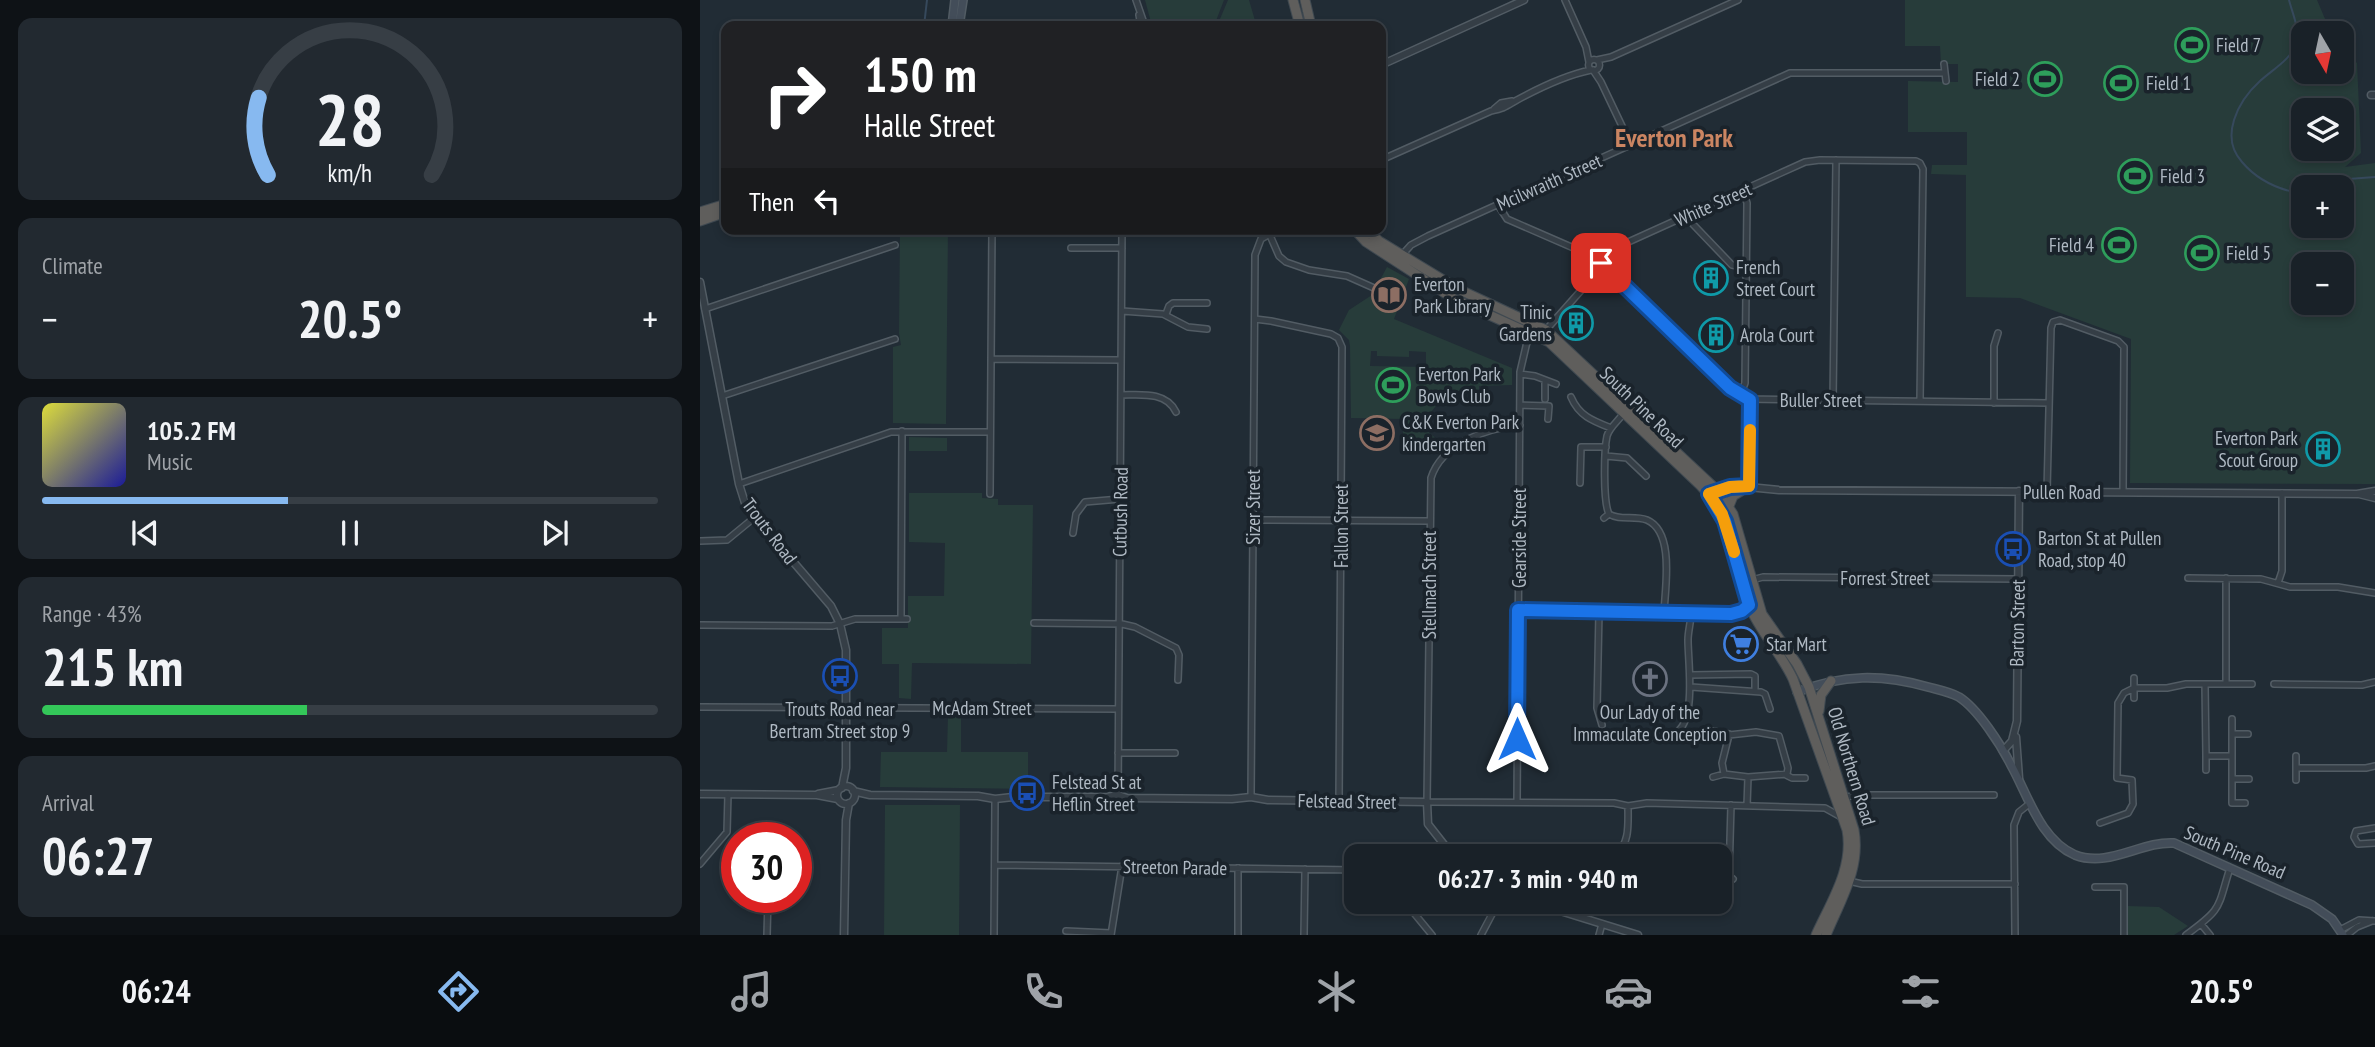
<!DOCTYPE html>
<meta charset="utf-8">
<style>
body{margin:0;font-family:"PT Sans Narrow",sans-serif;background:#222930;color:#f1f3f6;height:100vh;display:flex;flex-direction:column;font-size:26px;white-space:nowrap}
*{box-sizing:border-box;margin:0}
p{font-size:23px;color:#9fa3a8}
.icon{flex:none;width:38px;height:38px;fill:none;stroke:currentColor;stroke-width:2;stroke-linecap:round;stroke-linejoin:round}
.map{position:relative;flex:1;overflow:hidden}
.side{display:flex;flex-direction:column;gap:18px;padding:18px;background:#0e1216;width:700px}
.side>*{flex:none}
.guide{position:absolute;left:21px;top:21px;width:665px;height:214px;border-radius:14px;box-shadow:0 4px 10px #0003,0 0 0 2px #373e45;background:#202124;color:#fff;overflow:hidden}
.needle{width:46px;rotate:171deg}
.controls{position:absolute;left:1591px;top:21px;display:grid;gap:14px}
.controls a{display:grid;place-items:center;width:63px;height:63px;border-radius:14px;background:#192128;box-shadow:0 4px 10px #0003,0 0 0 2px #373e45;font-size:35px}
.speed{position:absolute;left:21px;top:822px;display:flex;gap:14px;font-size:35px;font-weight:700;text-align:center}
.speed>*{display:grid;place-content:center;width:91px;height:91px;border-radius:50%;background:#192128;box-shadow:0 4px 10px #0003,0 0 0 2px #373e45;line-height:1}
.speed .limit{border:10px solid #d22;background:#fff;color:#111}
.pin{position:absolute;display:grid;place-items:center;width:60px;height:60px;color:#fff;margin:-30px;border-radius:14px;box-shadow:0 4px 10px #0006}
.me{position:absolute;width:77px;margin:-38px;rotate:0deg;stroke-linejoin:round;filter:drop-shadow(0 0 5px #0008)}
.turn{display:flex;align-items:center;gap:24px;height:147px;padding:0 28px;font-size:32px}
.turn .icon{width:91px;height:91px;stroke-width:2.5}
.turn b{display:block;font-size:49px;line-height:60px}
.then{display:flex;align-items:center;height:66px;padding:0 28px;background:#0003;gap:14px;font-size:26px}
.big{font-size:52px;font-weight:600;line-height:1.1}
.side .tile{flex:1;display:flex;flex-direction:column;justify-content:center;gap:10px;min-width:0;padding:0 24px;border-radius:14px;background:#222930}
.side .dial{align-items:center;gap:0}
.dial svg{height:182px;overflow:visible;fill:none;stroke:#373e45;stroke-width:7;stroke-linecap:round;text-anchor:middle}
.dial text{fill:#f1f3f6;stroke:none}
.song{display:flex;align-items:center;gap:21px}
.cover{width:84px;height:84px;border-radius:10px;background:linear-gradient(135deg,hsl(60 70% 55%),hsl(240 70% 35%))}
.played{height:7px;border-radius:4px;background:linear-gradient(90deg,#87b9f0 40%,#373e45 40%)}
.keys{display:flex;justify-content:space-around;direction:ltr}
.heat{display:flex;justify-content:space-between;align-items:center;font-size:38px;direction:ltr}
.charge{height:10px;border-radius:5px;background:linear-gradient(90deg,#34c759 43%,#373e45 0)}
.trip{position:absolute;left:644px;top:844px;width:388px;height:70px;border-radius:14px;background:#192128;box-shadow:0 4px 10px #0003,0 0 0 2px #373e45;font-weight:600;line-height:70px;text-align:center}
.menu{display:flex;height:112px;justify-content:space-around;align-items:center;background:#0a0d10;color:#9fa3a8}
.menu .icon{width:49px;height:49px}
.menu .active{color:#87b9f0}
.menu b{font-size:32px;color:#f1f3f6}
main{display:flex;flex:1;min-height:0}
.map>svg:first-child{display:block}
</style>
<main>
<section class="side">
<div class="tile dial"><svg viewBox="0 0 100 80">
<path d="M14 69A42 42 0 1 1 86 69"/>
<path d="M14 69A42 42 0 0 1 10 35" stroke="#87b9f0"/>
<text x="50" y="56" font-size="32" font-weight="700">28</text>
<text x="50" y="72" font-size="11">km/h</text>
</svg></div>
<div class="tile"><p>Climate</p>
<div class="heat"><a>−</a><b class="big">20.5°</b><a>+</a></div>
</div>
<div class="tile">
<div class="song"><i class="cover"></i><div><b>105.2 FM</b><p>Music</p></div></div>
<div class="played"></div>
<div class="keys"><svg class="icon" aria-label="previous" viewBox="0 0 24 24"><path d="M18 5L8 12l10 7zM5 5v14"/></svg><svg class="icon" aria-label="pause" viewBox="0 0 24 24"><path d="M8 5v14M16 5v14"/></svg><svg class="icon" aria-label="next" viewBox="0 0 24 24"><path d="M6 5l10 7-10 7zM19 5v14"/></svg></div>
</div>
<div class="tile"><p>Range · 43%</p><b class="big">215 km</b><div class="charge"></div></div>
<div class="tile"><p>Arrival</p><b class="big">06:27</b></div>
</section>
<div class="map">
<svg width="1675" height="935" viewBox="0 0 1675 935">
<rect width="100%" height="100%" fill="#212c35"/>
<path fill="#273c3a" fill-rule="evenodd" d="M445,0H524L514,26H452Z
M528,0H549L556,24L517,26Z
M1205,0H1617L1631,33H1603V72H1642V49L1657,63L1661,153L1645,167L1675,163V484L1430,483L1431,339L1320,298L1266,297V175L1231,174L1232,165H1267V132H1208V81L1258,82V64H1241L1240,46H1205ZM1603,110H1642V149H1603ZM1603,187H1642V226H1603ZM1603,264H1642V303H1603Z
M200,229H248L246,424L193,423V347L201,345L199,333Z
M687,267L709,279L694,319L812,368V385L779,386V390L739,402L721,425L743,445L737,450L734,448H703V419L651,418L650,346L649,340L639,330L649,310L672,295ZM681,281H692L703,285L695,308L675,303L676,298L680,299L681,296L677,294ZM671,351H677V356L709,357V351L726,352V367L670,366Z
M209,437L247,438V451H209Z
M209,493H282V498L298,499V505H333L331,664L212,663L211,699L199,698V664H182V628H208V596H244L245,543L209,542Z
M248,716L261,717V752H328V789L180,787L181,752H247Z
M185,805H260L259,935H184Z
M1428,906L1459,907L1488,926L1474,935H1428Z"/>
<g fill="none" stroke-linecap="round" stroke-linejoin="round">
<path stroke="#36495c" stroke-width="2" d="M1589,0C1592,12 1600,30 1597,42C1591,60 1573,69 1560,81C1538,101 1519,137 1542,162C1558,181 1579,190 1603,194
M224,26L227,0
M1617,187L1635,180L1675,177"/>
<g stroke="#525c64" stroke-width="8">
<path id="minor" d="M436,0L445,26
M865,0L886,47L889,62
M439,15L441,26
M888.5 65a5.5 5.5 0 1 1 11 0a5.5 5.5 0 1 1-11 0Z
M897,60L911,57L1038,0
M1244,64L1246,81
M893,70L901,82L931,145
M794,109L801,103L812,101
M681,160L791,111C805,108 805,107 817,100C839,88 866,75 891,70
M798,205L807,219L885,253L901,263L1024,383L1046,399L1349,403
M986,217L1032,265L1047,268
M569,233L579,256L586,262L609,270L647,276L674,288
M371,248H422
M702,255L711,245L728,236L1090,73H1243
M5,309L195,245
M422,311L463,314L488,327L507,329
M466,314L469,306L473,303H507
M555,319L571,321L631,334L638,338L642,347L639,801
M846,330L900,269L903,257L915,248L1105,162L1120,160L1216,161L1220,163L1223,169L1220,401
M291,359L421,360
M820,374L835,376L856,384
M421,395C440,395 466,391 476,412
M22,396L195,339
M1040,396L1045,383L1047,203L1043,191
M871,397C879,416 893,421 911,428
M845,399V381
M1133,400L1136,160
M1294,403V346L1298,333
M820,405L849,406L848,419
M820,425C787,428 742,443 731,478L727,802L914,803L928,806L947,803L1125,808L1143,818
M906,456L927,458L946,476
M880,483L881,447H906
M39,484L191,432H290
M1049,486L1050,400
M1347,491L1351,328L1353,322L1360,320L1418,341L1424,347L1423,492
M290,494L292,229
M909,514C920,521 934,515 947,520C975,532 965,588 964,613
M904,518L909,514C903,502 904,450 907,436C909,428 918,421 923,414
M553,520L729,521
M373,533L376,514L385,502L420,499
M0,541L27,540L55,517
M1488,578L1561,579L1590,587H1638L1675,593
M1052,580L1063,577L1318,579
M1578,583L1582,571V493
M818,610L1031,614L1049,606
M899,612L897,708L902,725
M201,619L202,431
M334,623L422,624L435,627L476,648L479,655L478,680
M0,625L132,626L155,619H207
M990,675L1051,674L1055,676V691
M1505,684L1506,756
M1526,684V578
M1574,684L1662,685L1675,682
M991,687L1061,692L1065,694L1070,709
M1434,698V678
M0,707L418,709
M1532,719V803H1545
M1012,731L1029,734
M1056,732L1079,736L1088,768L1087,774L1048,777L1024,774L1022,763L1029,735Z
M1533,734H1548
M941,736C952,736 968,739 978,731C996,717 988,661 988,640C988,631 991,622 991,613
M418,753H475
M1596,768H1666L1675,766
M1506,770V756H1532
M1086,775L1092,778H1105
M1013,777L1024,774
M1532,779H1549
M1596,780V756
M418,795L422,229
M551,797L555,255L561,239L578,229
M1144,798L1154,795H1294
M817,802L820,372L827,342V332
M1031,805L1029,876L1033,879
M1047,806L1048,777
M1400,823L1428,813L1433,804L1432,780L1417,778L1418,703L1424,693L1434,688H1467L1486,684H1552
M1675,828L1656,831L1654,837L1658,844L1675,843
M916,856C930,841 928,826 928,806
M0,864L27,832L28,794
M295,865L656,870
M1149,881L1162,884H1315
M1395,887H1424V935
M704,901L732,935
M1501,924L1510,935
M1640,930L1659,920L1675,921
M366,931L411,933
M67,935L68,898
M294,935L295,799
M411,935L422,866
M538,935V868
M604,935L605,869
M781,935L799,901
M899,935L902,924
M1315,935L1314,825L1319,812L1329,804
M1486,935C1523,908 1517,909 1530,868
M1647,935L1657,927L1672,921"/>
</g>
<g stroke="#525c64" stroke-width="9">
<path id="tertiary" d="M681,65L824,0
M1671,95H1675
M0,282L39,484L45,503L55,517L131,606L140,624L146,650V768L142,788
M1014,492L1038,486L1079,490L1657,494L1675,491
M1659,494L1675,498
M1017,496L1040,491
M1316,737L1319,778
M1303,751L1312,741L1317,721L1319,491
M137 795a9 9 0 1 1 18 0a9 9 0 1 1-18 0Z
M153,791L170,795L278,796L295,799L313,797H407L418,795L427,798L532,799L551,797L568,800L727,802L728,824L753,856
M0,794L117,795L138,799
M118,794L139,790
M828,901L938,935
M144,935L146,820L149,803"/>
</g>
<g stroke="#525c64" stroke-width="10">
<path id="secondary" d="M252,26L255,0
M259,26L263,0
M1097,692C1143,674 1182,674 1228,687C1239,690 1250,692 1259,697C1278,709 1301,745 1311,765C1328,795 1340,840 1375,855C1409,868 1441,841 1474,843L1612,905L1632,919L1643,935"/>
</g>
<g stroke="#3f4951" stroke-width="11">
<path id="trunk" d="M593,0L600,26
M605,0L611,26
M0,212L26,204
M0,221L26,212
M654,229L666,242L754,299L849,342L1001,486C1034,519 1032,565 1049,605C1060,632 1081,653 1093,679L1147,830C1154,868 1131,902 1116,935
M665,229L679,241L758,289L846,330L1017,490L1033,514L1062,614L1097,664L1109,687L1154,830C1161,868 1140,901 1126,935
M1029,506L1033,496L1041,491
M1119,711L1121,695L1131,681"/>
</g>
<use href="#minor" stroke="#353e46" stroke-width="5"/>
<use href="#tertiary" stroke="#353e46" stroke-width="6"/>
<use href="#secondary" stroke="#434d59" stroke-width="7"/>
<use href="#trunk" stroke="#5f5e5c" stroke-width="9"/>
</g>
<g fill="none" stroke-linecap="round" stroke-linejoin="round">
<g stroke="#114b97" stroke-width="18">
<path id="route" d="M817,739L818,610L1031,614L1042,611L1049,605L1025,521L1009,494L1030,487L1049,486L1050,400L1030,388L901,263"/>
</g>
<use href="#route" stroke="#1a73e8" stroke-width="12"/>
<path stroke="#f59e0b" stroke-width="12" d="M1034,552L1022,514L1009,494L1030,487L1049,486L1050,430"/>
</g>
<defs>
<g id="stadium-ring" transform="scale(1.75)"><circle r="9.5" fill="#1a232b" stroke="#2e9e5b" stroke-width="1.5"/><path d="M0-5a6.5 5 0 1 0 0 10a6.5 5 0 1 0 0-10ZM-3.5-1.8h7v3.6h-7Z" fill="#2e9e5b"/></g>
<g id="building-ring" transform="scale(1.75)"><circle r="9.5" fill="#1a232b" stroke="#0f9aa8" stroke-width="1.5"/><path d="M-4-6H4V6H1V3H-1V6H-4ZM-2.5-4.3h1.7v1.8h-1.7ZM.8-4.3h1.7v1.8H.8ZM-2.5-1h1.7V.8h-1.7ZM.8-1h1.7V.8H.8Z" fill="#0f9aa8"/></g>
<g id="library-ring" transform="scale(1.75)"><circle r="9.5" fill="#1a232b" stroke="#8d6e63" stroke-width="1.5"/><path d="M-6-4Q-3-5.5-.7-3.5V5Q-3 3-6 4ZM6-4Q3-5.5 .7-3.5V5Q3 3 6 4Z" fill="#8d6e63"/></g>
<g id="school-ring" transform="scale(1.75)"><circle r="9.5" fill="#1a232b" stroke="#8d6e63" stroke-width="1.5"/><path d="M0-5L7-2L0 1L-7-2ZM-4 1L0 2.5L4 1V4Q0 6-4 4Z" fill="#8d6e63"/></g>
<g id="bus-ring" transform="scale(1.75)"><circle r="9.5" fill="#1a232b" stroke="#1a4fb4" stroke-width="1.5"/><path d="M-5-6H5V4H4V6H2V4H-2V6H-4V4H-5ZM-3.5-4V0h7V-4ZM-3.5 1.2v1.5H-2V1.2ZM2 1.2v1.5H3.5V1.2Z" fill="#1a4fb4"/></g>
<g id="supermarket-ring" transform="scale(1.75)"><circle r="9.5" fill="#1a232b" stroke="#3f7fe0" stroke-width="1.5"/><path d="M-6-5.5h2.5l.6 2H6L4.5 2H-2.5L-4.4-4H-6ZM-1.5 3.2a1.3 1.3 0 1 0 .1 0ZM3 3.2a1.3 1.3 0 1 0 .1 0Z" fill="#3f7fe0"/></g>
<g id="church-ring" transform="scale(1.75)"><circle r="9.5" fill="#1a232b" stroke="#6b7280" stroke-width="1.5"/><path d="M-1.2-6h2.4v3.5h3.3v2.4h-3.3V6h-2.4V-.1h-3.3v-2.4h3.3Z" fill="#6b7280"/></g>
</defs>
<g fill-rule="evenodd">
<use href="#stadium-ring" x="1492" y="45"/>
<use href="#stadium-ring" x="1345" y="79"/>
<use href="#stadium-ring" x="1421" y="83"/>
<use href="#stadium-ring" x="1435" y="176"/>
<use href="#stadium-ring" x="1419" y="245"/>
<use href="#stadium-ring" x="1502" y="253"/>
<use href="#building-ring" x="1011" y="278"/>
<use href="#library-ring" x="689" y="295"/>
<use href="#building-ring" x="876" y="323"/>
<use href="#building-ring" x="1016" y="335"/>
<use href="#stadium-ring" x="693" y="385"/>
<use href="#school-ring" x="677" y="433"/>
<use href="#building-ring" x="1623" y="449"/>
<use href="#bus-ring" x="1313" y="549"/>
<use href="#supermarket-ring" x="1041" y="644"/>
<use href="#bus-ring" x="140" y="676"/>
<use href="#church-ring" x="950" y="679"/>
<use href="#bus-ring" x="327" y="793"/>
</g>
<g text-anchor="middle" stroke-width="7" stroke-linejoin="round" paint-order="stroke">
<g font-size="19" fill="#afb9c3" stroke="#1a232b" text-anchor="start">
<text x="1516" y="52">Field 7</text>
<text x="1320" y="86" text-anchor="end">Field 2</text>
<text x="1446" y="90">Field 1</text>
<text x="1460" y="183">Field 3</text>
<text x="1394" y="252" text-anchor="end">Field 4</text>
<text x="1526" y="260">Field 5</text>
<text x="1036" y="274">French<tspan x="1036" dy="22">Street Court</tspan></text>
<text x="714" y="291">Everton<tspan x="714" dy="22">Park Library</tspan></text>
<text x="852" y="319" text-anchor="end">Tinic<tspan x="852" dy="22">Gardens</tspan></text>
<text x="1040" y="342">Arola Court</text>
<text x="718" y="381">Everton Park<tspan x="718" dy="22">Bowls Club</tspan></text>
<text x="702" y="429">C&amp;K Everton Park<tspan x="702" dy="22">kindergarten</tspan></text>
<text x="1598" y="445" text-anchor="end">Everton Park<tspan x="1598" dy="22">Scout Group</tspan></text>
<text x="1338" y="545">Barton St at Pullen<tspan x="1338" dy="22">Road, stop 40</tspan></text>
<text x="1066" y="651">Star Mart</text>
<text x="140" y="716" text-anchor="middle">Trouts Road near<tspan x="140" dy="22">Bertram Street stop 9</tspan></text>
<text x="950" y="719" text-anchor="middle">Our Lady of the<tspan x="950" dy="22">Immaculate Conception</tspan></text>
<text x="352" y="789">Felstead St at<tspan x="352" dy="22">Heflin Street</tspan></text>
</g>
<g font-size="19" fill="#afb9c3" stroke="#1a232b">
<text transform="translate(849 182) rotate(-24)" y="7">Mcilwraith Street</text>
<text transform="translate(1013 204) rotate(-24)" y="7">White Street</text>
<text x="1121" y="407">Buller Street</text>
<text transform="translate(942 407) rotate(44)" y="7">South Pine Road</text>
<text x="1362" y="499">Pullen Road</text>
<text transform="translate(553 507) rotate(-90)" y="7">Sizer Street</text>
<text transform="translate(420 512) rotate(-89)" y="7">Cutbush Road</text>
<text transform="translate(641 526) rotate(-90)" y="7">Fallon Street</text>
<text transform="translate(70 531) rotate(53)" y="7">Trouts Road</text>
<text transform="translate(819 538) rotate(-90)" y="7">Gearside Street</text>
<text x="1185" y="585">Forrest Street</text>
<text transform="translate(729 585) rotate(-90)" y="7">Stellmach Street</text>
<text transform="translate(1317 623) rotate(-89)" y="7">Barton Street</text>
<text x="282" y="715">McAdam Street</text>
<text transform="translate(1152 766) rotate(73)" y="7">Old Northern Road</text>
<text transform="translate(647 801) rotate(1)" y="7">Felstead Street</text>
<text transform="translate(1535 852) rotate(23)" y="7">South Pine Road</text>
<text transform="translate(475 867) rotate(1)" y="7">Streeton Parade</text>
</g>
<g font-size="26" font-weight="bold" fill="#cb8562" stroke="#1a232b">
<text x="974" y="147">Everton Park</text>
</g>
</g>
</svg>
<div class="controls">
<a><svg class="needle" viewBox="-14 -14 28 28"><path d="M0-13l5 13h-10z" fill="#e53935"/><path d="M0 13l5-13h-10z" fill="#9fa3a8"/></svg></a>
<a><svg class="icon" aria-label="layers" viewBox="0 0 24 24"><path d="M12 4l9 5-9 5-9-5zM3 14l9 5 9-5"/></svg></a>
<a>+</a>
<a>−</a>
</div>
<div class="speed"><div class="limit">30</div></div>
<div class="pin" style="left:901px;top:263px;background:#d93025"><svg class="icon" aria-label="arrive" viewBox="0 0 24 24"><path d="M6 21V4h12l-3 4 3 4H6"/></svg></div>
<svg class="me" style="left:817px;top:739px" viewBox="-20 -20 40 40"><path d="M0-17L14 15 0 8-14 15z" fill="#1a73e8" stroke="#fff" stroke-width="4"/></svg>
<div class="trip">06:27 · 3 min · 940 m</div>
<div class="guide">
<div class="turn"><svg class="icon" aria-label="right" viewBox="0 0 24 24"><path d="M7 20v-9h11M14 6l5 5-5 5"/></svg><div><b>150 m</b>Halle Street</div></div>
<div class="then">Then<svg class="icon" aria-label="left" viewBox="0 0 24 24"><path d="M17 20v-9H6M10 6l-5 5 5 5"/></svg></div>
</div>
</div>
</main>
<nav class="menu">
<b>06:24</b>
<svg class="icon active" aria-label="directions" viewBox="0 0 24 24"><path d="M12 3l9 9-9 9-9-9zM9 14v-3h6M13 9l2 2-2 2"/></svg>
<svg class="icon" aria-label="music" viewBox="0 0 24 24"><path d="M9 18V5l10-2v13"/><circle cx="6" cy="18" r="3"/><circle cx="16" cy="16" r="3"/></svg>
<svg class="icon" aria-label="phone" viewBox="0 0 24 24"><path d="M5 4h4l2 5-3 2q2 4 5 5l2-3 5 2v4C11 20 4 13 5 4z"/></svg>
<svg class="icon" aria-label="climate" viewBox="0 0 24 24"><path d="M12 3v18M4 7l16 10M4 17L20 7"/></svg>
<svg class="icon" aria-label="car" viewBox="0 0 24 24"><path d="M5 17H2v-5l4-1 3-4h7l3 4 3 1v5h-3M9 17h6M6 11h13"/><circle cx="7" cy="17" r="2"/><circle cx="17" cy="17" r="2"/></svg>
<svg class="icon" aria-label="filters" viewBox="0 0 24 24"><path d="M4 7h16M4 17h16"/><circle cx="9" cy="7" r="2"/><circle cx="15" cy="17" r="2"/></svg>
<b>20.5°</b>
</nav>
